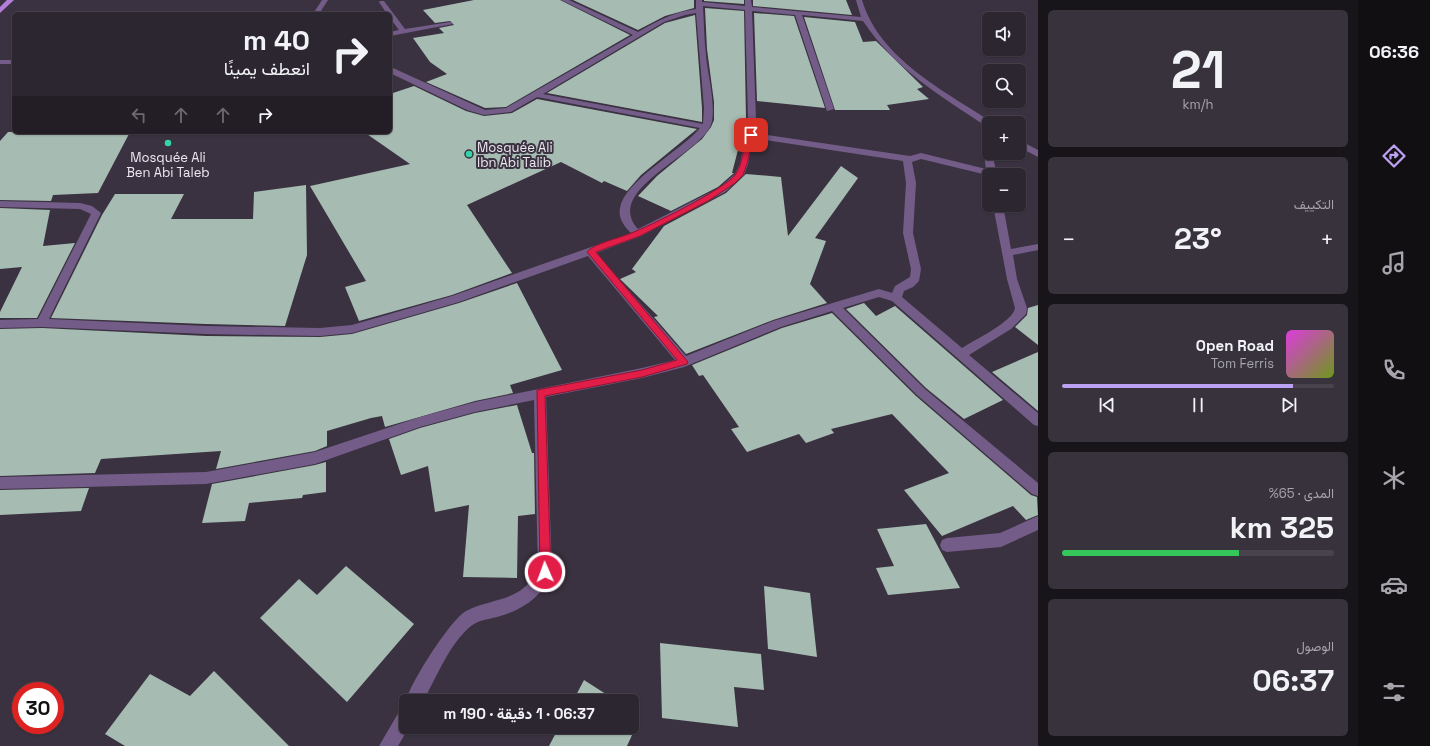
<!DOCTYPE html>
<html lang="ar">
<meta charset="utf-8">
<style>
body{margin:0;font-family:"Space Grotesk",Vazirmatn,sans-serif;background:#38323c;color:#f1f3f6;direction:rtl;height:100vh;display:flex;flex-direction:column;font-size:15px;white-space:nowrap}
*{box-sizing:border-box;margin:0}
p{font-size:13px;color:#a6a5ab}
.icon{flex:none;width:22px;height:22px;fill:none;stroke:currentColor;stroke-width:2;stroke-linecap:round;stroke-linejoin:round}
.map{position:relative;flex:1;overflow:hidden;direction:ltr}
.details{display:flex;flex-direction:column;gap:10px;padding:10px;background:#18151a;width:320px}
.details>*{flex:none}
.guide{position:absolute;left:12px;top:12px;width:380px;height:122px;border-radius:6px;box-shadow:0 1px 3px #0004,0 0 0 1px #48434c;direction:rtl;background:#2c2630;color:#f1f3f6;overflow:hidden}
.controls{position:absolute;left:982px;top:12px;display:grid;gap:8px}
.controls a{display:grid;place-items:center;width:44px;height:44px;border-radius:6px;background:#2c2630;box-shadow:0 1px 3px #0004,0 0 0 1px #48434c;font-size:20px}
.speed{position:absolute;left:12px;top:682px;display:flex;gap:8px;font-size:20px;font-weight:700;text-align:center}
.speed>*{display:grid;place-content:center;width:52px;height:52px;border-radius:50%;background:#2c2630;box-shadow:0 1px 3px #0004,0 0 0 1px #48434c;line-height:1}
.speed .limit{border:6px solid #d22;background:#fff;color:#111}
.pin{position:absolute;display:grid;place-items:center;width:34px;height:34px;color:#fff;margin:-17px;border-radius:8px;box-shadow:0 2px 6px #0006}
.me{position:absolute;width:44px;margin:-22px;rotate:358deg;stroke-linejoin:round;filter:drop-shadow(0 0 3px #0008)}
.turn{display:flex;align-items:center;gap:14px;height:84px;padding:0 16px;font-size:18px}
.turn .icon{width:52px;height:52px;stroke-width:2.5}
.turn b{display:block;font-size:28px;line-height:34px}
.lanes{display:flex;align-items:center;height:38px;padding:0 16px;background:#0003;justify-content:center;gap:20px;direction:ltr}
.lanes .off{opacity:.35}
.big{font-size:30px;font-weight:700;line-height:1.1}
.details .card{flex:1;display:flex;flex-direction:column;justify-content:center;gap:6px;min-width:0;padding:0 14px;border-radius:6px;background:#38323c}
.details .dial{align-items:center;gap:0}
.dial b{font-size:52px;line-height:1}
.song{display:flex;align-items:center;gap:12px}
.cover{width:48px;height:48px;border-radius:6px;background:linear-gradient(135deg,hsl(300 70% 55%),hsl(80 70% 35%))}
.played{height:4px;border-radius:2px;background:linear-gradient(90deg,#bca0f2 85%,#48434c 85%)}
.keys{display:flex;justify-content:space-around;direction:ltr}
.heat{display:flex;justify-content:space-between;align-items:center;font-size:22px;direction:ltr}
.charge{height:6px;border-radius:3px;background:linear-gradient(90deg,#34c759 65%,#48434c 0)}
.trip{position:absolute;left:399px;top:694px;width:240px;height:40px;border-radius:6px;background:#2c2630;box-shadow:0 1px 3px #0004,0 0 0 1px #48434c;font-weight:700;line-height:40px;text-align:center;direction:rtl}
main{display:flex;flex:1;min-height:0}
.dock{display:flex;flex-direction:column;width:72px;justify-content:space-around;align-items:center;background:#120f13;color:#a6a5ab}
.dock .icon{width:28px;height:28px}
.dock .selected{color:#bca0f2}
.dock b{font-size:18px;color:#f1f3f6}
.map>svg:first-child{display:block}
</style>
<main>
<nav class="dock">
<b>06:36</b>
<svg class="icon selected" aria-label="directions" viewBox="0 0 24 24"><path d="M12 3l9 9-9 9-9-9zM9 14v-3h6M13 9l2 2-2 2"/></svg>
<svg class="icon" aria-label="music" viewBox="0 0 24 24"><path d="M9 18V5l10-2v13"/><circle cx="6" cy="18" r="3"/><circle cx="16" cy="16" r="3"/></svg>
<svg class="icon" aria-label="phone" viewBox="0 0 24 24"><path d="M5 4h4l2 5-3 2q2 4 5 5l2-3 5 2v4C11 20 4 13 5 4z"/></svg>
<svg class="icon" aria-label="climate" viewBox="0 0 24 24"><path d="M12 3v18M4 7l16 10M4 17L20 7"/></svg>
<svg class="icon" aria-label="car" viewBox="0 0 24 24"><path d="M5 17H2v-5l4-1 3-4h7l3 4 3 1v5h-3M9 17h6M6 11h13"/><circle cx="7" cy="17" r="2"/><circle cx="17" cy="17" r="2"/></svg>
<svg class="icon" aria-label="filters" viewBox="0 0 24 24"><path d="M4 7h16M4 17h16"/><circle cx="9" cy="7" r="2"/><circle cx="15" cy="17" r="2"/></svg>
</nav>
<section class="details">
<div class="card dial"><b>21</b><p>km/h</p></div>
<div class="card"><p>التكييف</p>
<div class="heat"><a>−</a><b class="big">23°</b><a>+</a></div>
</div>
<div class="card">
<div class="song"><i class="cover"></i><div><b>Open Road</b><p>Tom Ferris</p></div></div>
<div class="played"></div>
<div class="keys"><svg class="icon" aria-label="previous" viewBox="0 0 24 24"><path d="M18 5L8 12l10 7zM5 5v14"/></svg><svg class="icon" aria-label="pause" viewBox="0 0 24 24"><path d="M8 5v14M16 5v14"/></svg><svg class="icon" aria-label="next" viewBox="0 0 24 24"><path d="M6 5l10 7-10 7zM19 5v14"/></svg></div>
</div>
<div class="card"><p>المدى · 65%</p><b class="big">325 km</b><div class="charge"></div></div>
<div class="card"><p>الوصول</p><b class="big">06:37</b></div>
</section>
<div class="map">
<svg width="1038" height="746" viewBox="0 0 1038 746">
<rect width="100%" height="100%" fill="#3a3240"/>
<path fill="#a6bbb2" d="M474,0H560L630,35L506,107L485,108L426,82L447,74L430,62L413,38L444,33L439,28L454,25L450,21L435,23L423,10Z
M573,0H694V8L665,16L638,30Z
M704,0H744V4L704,1Z
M753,0H846L852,15L753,6Z
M705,8L744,11L746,119L732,173H734L718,187L671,211L638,196L657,176L702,139L711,127L714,120V102L707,49Z
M754,13L794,16L825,108L757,101Z
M695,15L702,108V122L547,93L665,23Z
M804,17L855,22L863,42L876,41L923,87L917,89L929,99L887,105L890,110H835Z
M414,86L466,111L484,116L512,113L537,99L697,129L641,175L627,191L604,181L602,183L561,162L467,205L512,273L452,295L359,321L345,287L366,281L310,186L410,164L364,132H390V94Z
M8,132H130L98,193L53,195L51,201L0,200V141Z
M841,166L858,178L815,238L826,241L810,284L827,303L773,320L686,354L654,317L658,316L620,279L636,272L632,269L664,226L726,193L746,174L781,177L788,236Z
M306,185L307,255L285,326L206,324L51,318L102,215L115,194H184L171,219H253L254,192Z
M0,208L50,210L43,246L75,243L37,318H0V312L22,267L0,269Z
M517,283L562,370L510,385L513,393L475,401L385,427L382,416L371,418L327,431V446L315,451L216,469L221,451L101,459L95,473L0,476V329L42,328L206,336L320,337L352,334L459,303Z
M864,303L876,316L895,306L1003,400L964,419L926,388L846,309Z
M1038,305V345L1015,327L1027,315L1028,308Z
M832,313L916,396L1031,495L1037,497L1038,515L1026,520L1013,506L942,536L904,490L949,473L892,414L831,429L834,433L806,443L799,434L747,452L731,429L739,427L703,375L699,376L692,365L782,328Z
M1038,352V411L992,372Z
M517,405L532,453H534L535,514L518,516L517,578L463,577L469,505L435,512L428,466L401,475L389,439L420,428L475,413Z
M326,462V492L303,495L302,498L249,503L245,521L202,523L212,484L315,465Z
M89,488L81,511L0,515V490Z
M926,524L960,588L888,595L876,568L894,566L877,529Z
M346,566L414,624L347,702L260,618L299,579L317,595Z
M764,586L810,593L817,657L768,649Z
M660,643L761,654L764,690L734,687L738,727L662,718Z
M214,671L289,746H125L105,734L150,674L190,696Z
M584,680L598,689L617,701H573Z
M632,710L638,714V722L627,746H549L559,727H632Z"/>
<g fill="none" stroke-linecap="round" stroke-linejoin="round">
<path fill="#745c88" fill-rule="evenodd" d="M322,0H328L319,14H313Z
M561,0H569L638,32C657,21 674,12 696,9V0H702V2L745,6V0H751L752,7L861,17L856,0H862C879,58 944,91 992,122L989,123V127L986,126C940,96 894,68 863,21L802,15L834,109L827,111L795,15L752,11L756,119L754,133L910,156L921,153L986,169L983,147L986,142L989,141V153H992L997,175H989V177L987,175L921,159L912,162L916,183L913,233L921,269L919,281L913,287L904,291L902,297L962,348C974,340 1013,322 1015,308L1007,279L993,205H1003L1011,249L1038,244V250L1013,255L1017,279L1027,308L1026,314L1011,329L969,355L1038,413V426L1034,425L892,301L879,297L843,308L925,389L1038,483V496L1032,494L917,395L832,311L781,327L684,367L642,378L546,397L552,572C542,597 523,610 497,617C489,619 479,620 471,626C449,644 437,677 423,701L406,702C408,686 451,619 466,611C494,597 519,603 538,571L534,400L475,412L420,427L315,464L206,484L0,489V477L206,472L315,452L420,417L475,402L642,368L675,360L588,256L459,302L352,333L320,336L206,334L42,327L0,328V320L38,319L91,214L80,209L0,207V201L80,203L92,206L101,213L49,319L206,326L320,328L352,325L452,296L631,233C624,226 618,218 620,208C624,181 682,150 700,128L537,97L511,112L484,115L467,110L390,73V68H393L485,110L506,108L633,35ZM703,6L745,10L748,119L740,164L735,174L719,188L638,229C603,191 696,156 710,127C718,111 707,72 706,55C704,39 704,22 703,6ZM696,13L704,108L703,124L543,94L664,22L685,15ZM753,138L903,161L906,183L903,233L911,269L910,277L895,286L892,293L879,289L773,321L686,356L596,253L641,236L725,192L744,175L748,164Z
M380,1H384L405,29L450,22L453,24L390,36V32L399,30L390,18V14H387L379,2Z
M0,60H14V64H0Z
M1019,140L1038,150V157L1019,147Z
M1038,516V530L1001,547L947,552L942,550L940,545L942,540L947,538L1000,533Z
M406,708V727H409L398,746H379L400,710Z"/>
<path fill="#b27ed9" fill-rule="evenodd" d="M7,0H14L0,13V7Z"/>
</g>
<path fill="#e11d48" stroke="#92132f" d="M748,134L754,135L747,164L743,175L735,183L708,201L640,236L596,252L688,362L687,364L642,377L545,396L551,572L549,575L545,577L541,575L540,572L537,390L642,370L677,360L587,252C593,244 619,238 629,234C648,227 725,189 735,175C744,163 742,147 748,134Z"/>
<g fill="#35d4a7" stroke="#3a3240" stroke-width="1.5">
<circle cx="168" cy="143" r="4"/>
<circle cx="469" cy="154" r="4"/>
</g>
<g text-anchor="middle" stroke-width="4" stroke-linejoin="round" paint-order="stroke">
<g font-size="13" fill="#ede8f1" stroke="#3a3240" text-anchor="start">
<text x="477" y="152">Mosquée Ali<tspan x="477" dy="15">Ibn Abi Talib</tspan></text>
<text x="168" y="162" text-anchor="middle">Mosquée Ali<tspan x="168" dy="15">Ben Abi Taleb</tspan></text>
</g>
</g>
</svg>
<div class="controls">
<a><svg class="icon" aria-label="sound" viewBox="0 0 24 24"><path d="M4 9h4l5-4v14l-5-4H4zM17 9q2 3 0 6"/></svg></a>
<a><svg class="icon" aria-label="search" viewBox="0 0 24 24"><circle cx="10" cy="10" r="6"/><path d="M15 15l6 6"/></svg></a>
<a>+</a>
<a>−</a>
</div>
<div class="speed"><div class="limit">30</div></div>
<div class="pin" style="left:751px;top:135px;background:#d93025"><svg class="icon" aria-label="arrive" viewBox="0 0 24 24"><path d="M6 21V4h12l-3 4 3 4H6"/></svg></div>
<svg class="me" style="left:545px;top:572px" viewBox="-20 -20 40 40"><circle r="17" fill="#e11d48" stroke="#fff" stroke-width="3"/><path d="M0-11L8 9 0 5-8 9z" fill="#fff"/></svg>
<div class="trip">06:37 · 1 دقيقة · 190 m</div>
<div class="guide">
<div class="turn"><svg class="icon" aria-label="right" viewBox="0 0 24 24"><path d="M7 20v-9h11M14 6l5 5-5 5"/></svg><div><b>40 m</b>انعطف يمينًا</div></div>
<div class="lanes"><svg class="icon off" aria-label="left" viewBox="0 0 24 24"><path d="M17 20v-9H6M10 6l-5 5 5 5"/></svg><svg class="icon off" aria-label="ahead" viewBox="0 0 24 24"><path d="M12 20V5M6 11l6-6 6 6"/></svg><svg class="icon off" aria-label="ahead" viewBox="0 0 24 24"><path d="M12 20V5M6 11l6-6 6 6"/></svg><svg class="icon" aria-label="right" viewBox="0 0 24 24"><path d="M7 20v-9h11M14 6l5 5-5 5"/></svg></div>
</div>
</div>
</main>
